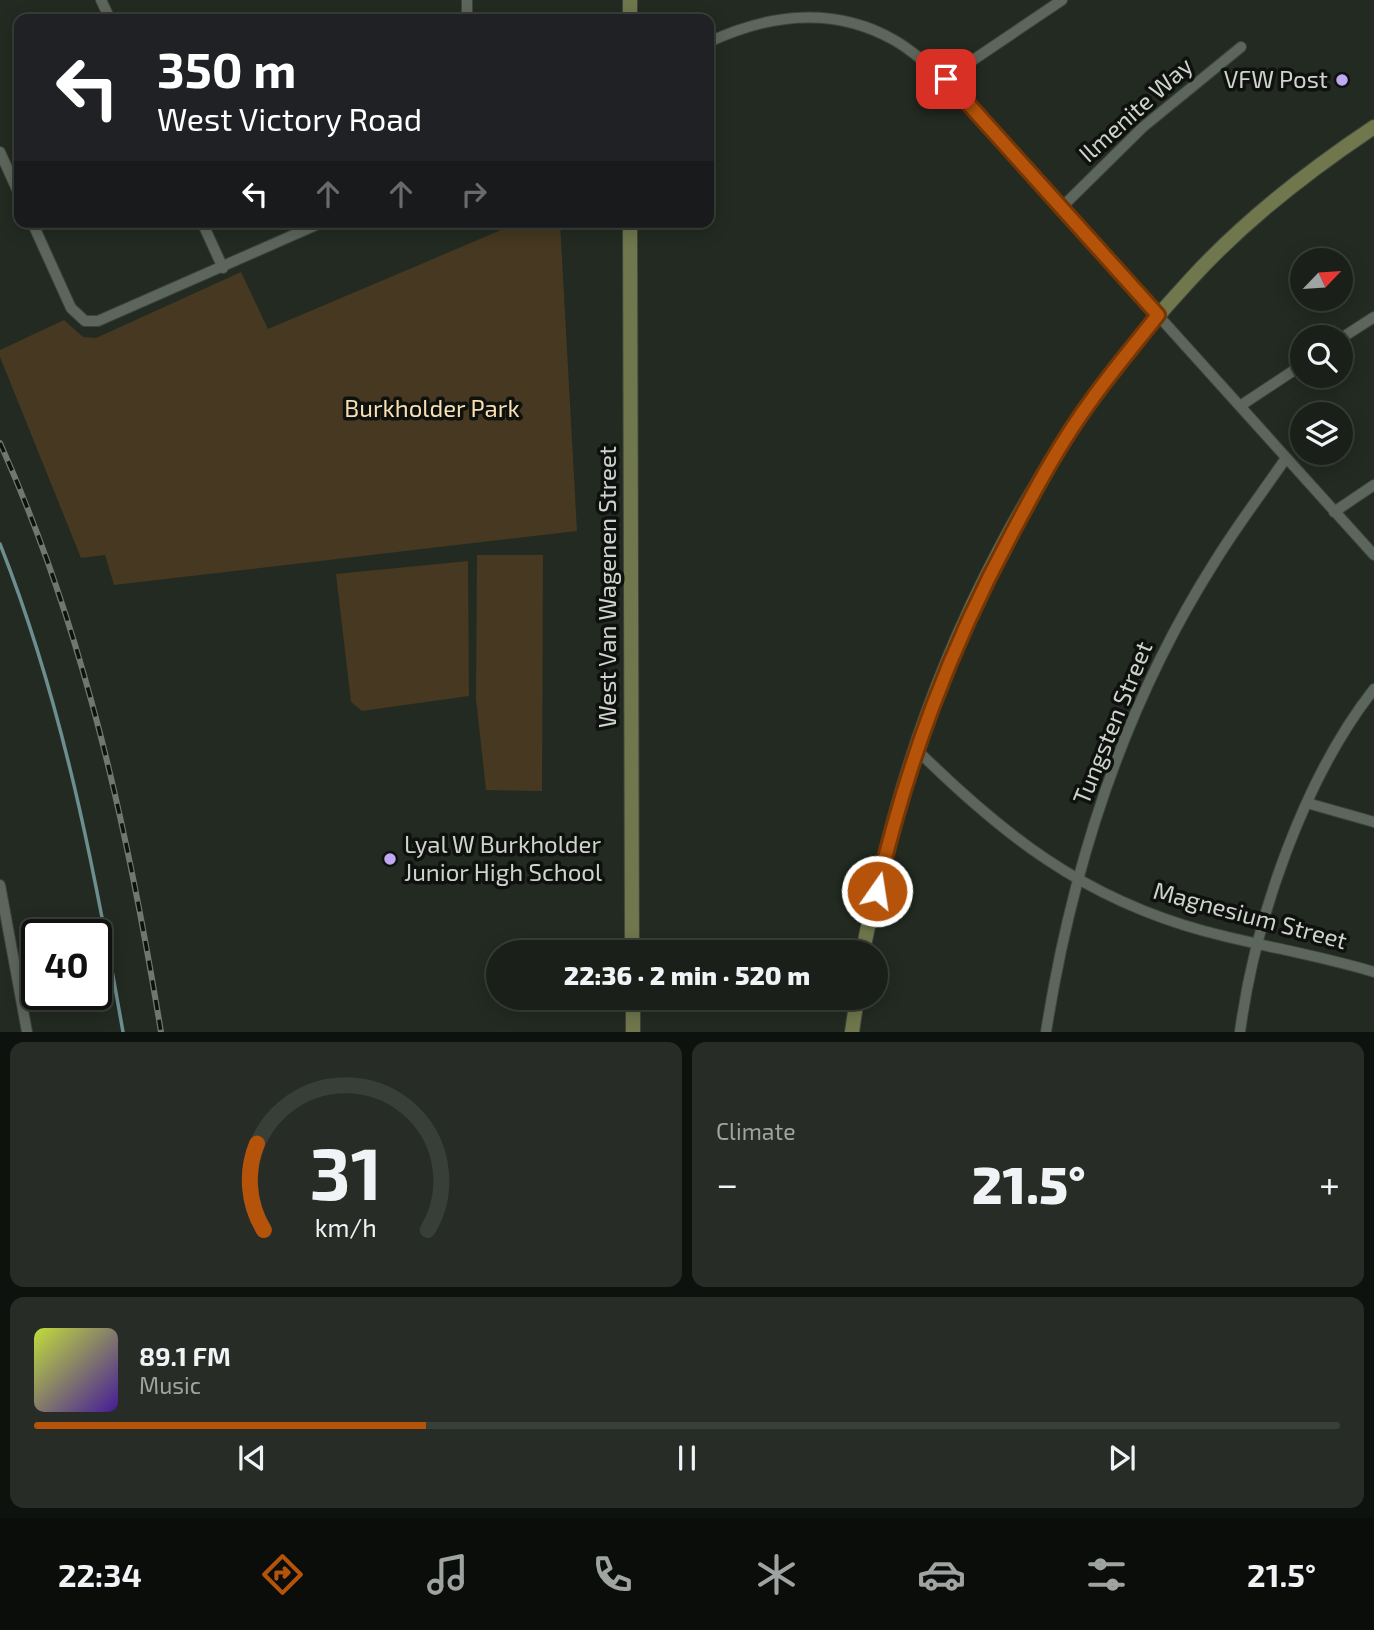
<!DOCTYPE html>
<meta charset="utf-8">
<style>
body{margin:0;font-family:"Exo 2",sans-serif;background:#272d26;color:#f1f3f6;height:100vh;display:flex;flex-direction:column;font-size:26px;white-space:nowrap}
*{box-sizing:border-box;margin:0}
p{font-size:23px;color:#9fa3a2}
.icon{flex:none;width:38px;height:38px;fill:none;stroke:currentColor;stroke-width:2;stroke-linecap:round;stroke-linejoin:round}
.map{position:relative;height:1032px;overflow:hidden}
.panel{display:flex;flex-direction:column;gap:10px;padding:10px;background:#0e120e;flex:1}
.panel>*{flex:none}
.top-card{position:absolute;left:14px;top:14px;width:700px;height:214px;border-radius:14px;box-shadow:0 4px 18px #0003,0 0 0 2px #383e38;background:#202124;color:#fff;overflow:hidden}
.needle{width:46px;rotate:65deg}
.buttons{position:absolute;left:1290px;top:248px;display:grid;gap:14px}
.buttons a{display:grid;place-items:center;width:63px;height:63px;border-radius:50%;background:#1a2019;box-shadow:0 4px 18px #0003,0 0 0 2px #383e38;font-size:35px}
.speed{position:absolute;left:21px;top:919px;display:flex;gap:14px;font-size:35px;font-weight:700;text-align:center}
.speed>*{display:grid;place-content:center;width:91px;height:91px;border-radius:50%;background:#1a2019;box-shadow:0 4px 18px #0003,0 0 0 2px #383e38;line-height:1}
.speed .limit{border:4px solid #111;border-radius:10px;background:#fff;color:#111}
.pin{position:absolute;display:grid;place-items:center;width:60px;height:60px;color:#fff;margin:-30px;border-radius:14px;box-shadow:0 4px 10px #0006}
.me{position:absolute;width:77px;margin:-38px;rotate:13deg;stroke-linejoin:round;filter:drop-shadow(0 0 5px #0008)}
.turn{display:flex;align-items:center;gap:24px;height:147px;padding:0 28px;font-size:32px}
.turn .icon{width:91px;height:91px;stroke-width:2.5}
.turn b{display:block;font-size:49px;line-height:60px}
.lanes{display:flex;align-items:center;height:66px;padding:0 28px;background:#0003;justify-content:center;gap:35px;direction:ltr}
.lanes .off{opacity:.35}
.big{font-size:52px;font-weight:800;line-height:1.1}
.panel .widget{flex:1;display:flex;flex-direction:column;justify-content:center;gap:10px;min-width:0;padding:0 24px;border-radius:14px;background:#272d26}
.panel .dial{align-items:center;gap:0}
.dial svg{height:182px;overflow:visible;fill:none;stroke:#383e38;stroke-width:7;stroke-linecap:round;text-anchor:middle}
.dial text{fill:#f1f3f6;stroke:none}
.song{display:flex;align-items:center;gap:21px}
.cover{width:84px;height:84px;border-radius:10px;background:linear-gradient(135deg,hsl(70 70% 55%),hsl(260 70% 35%))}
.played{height:7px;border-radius:4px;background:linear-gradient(90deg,#b45309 30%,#383e38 30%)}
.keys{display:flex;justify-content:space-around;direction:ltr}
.heat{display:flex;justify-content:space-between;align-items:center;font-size:38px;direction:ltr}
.panel .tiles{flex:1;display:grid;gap:10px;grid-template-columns:1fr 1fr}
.widget:last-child{grid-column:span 2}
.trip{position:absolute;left:486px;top:940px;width:402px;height:70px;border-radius:35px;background:#1a2019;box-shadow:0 4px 18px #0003,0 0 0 2px #383e38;font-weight:800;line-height:70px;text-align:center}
.dock{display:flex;height:112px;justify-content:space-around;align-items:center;background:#0a0d0a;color:#9fa3a2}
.dock .icon{width:49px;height:49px}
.dock .on{color:#b45309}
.dock b{font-size:32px;color:#f1f3f6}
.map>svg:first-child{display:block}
</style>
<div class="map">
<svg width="1374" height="1032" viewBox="0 0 1374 1032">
<rect width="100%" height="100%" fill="#222a21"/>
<path fill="#463821" d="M520,222H560L577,531L114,585L105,555L81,558L0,357V350L64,320L83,337L96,338L241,272L268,329Z
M477,555H543L542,791L486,790L476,699Z
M468,561L469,696L362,711L351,702L336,574Z"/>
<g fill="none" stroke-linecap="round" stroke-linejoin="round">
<path stroke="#6c8e8f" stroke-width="3.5" d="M0,544C62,701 94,866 123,1032"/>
<g stroke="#3e443d" stroke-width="12">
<path id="street" d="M101,0L110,19
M448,19L467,17
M467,19V0
M709,42C769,14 834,6 894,40C912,50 929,66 945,79L1374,555
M945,79L1062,0
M0,152L19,194
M1062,207L1143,127L1241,47
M32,222L71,308L85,321H98L323,222
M202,222L223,268
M1340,339L1374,317
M1240,406L1302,365
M1334,512L1374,485
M916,749C1003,835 1083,898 1204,931C1260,946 1318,955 1374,972
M1307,803L1374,822
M0,885L27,1032
M1046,1032C1072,867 1124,705 1214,563C1236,527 1262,493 1286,458
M1240,1032C1255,919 1304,778 1374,689"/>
</g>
<g stroke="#3e443d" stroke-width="16">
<path id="secondary" d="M630,19V0
M630,222L632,952
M863,952C868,922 876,893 883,864C933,649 1040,441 1191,279C1245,220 1308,171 1374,127
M633,998V1032
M852,1032L857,998"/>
</g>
<use href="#street" stroke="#5d665c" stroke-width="10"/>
<use href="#secondary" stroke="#70774c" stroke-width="14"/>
<g stroke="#70776f" stroke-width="6">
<path id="rail" d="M0,443C84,630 128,830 161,1032"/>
</g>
<use href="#rail" stroke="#0e110d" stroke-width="3.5" stroke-dasharray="10" stroke-linecap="butt"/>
</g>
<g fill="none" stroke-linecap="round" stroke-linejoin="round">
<g stroke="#753606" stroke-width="18">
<path id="route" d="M877,891C907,763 949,650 1011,535C1036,488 1061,441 1093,398C1113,370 1136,343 1158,315L946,79"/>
</g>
<use href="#route" stroke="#b45309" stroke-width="12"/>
</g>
<g fill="#c0a8f3" stroke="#0e110d" stroke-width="2.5">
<circle cx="1342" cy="80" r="7"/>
<circle cx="390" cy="859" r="7"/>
</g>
<g text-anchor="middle" stroke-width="7" stroke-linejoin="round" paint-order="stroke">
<g font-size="24" fill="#ced3cd" stroke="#0e110d" text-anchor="end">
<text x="1328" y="88">VFW Post</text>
<text x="404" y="853" text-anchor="start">Lyal W Burkholder<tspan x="404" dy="28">Junior High School</tspan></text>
</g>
<g font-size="24" fill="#ced3cd" stroke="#0e110d">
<text transform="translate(1136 110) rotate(-42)" y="8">Ilmenite Way</text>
<text transform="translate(608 587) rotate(-90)" y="8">West Van Wagenen Street</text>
<text transform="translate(1113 723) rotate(-68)" y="8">Tungsten Street</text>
<text transform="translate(1250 916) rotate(15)" y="8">Magnesium Street</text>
</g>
<g font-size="24" fill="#f9deb2" stroke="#0e110d">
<text x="432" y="417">Burkholder Park</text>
</g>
</g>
</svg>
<div class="buttons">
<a><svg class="needle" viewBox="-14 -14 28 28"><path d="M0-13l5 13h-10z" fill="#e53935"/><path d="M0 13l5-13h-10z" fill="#9fa3a2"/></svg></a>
<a><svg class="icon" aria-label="search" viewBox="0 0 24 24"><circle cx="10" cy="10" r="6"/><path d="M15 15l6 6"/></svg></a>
<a><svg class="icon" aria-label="layers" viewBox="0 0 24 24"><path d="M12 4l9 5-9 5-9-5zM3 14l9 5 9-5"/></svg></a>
</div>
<div class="speed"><div class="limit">40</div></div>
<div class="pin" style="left:946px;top:79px;background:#d93025"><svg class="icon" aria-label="arrive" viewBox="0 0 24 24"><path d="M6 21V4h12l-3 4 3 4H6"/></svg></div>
<svg class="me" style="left:877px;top:891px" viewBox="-20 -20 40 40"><circle r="17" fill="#b45309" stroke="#fff" stroke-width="3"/><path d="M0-11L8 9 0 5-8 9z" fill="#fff"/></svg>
<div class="trip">22:36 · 2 min · 520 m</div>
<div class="top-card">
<div class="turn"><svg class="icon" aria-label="left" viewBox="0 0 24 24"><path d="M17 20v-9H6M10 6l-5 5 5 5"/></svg><div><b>350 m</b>West Victory Road</div></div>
<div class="lanes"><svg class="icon" aria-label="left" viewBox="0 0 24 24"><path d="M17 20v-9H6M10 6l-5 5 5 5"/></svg><svg class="icon off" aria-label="ahead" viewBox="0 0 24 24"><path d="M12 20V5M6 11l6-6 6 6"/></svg><svg class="icon off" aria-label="ahead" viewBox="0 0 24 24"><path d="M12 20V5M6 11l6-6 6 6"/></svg><svg class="icon off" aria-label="right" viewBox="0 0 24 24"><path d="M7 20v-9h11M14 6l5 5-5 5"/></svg></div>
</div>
</div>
<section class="panel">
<div class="tiles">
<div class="widget dial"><svg viewBox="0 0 100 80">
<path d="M14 69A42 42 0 1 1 86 69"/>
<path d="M14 69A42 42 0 0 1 11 31" stroke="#b45309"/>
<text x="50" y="56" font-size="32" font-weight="700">31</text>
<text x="50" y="72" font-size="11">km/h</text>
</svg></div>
<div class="widget"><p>Climate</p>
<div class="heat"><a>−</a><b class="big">21.5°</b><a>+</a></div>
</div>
<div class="widget">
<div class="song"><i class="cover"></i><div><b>89.1 FM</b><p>Music</p></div></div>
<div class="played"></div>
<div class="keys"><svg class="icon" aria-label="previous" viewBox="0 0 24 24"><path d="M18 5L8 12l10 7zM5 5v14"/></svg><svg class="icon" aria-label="pause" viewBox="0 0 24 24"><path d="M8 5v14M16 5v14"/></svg><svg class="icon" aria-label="next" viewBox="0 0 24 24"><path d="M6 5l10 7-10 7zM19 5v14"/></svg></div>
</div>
</div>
</section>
<nav class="dock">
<b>22:34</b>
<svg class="icon on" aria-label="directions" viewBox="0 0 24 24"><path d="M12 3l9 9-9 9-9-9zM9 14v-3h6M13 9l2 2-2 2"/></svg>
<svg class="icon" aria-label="music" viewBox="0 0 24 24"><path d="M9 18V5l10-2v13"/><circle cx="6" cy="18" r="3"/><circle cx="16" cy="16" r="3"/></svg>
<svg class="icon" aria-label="phone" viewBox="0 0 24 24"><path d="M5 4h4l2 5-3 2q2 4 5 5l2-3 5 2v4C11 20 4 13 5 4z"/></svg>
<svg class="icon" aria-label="climate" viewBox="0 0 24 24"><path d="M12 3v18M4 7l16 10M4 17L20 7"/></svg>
<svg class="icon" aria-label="car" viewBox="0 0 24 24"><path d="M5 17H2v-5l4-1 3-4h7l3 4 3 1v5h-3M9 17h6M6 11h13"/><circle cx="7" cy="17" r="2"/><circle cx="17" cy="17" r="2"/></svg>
<svg class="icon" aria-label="filters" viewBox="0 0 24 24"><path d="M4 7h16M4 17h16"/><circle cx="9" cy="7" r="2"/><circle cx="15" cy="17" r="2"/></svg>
<b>21.5°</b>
</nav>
